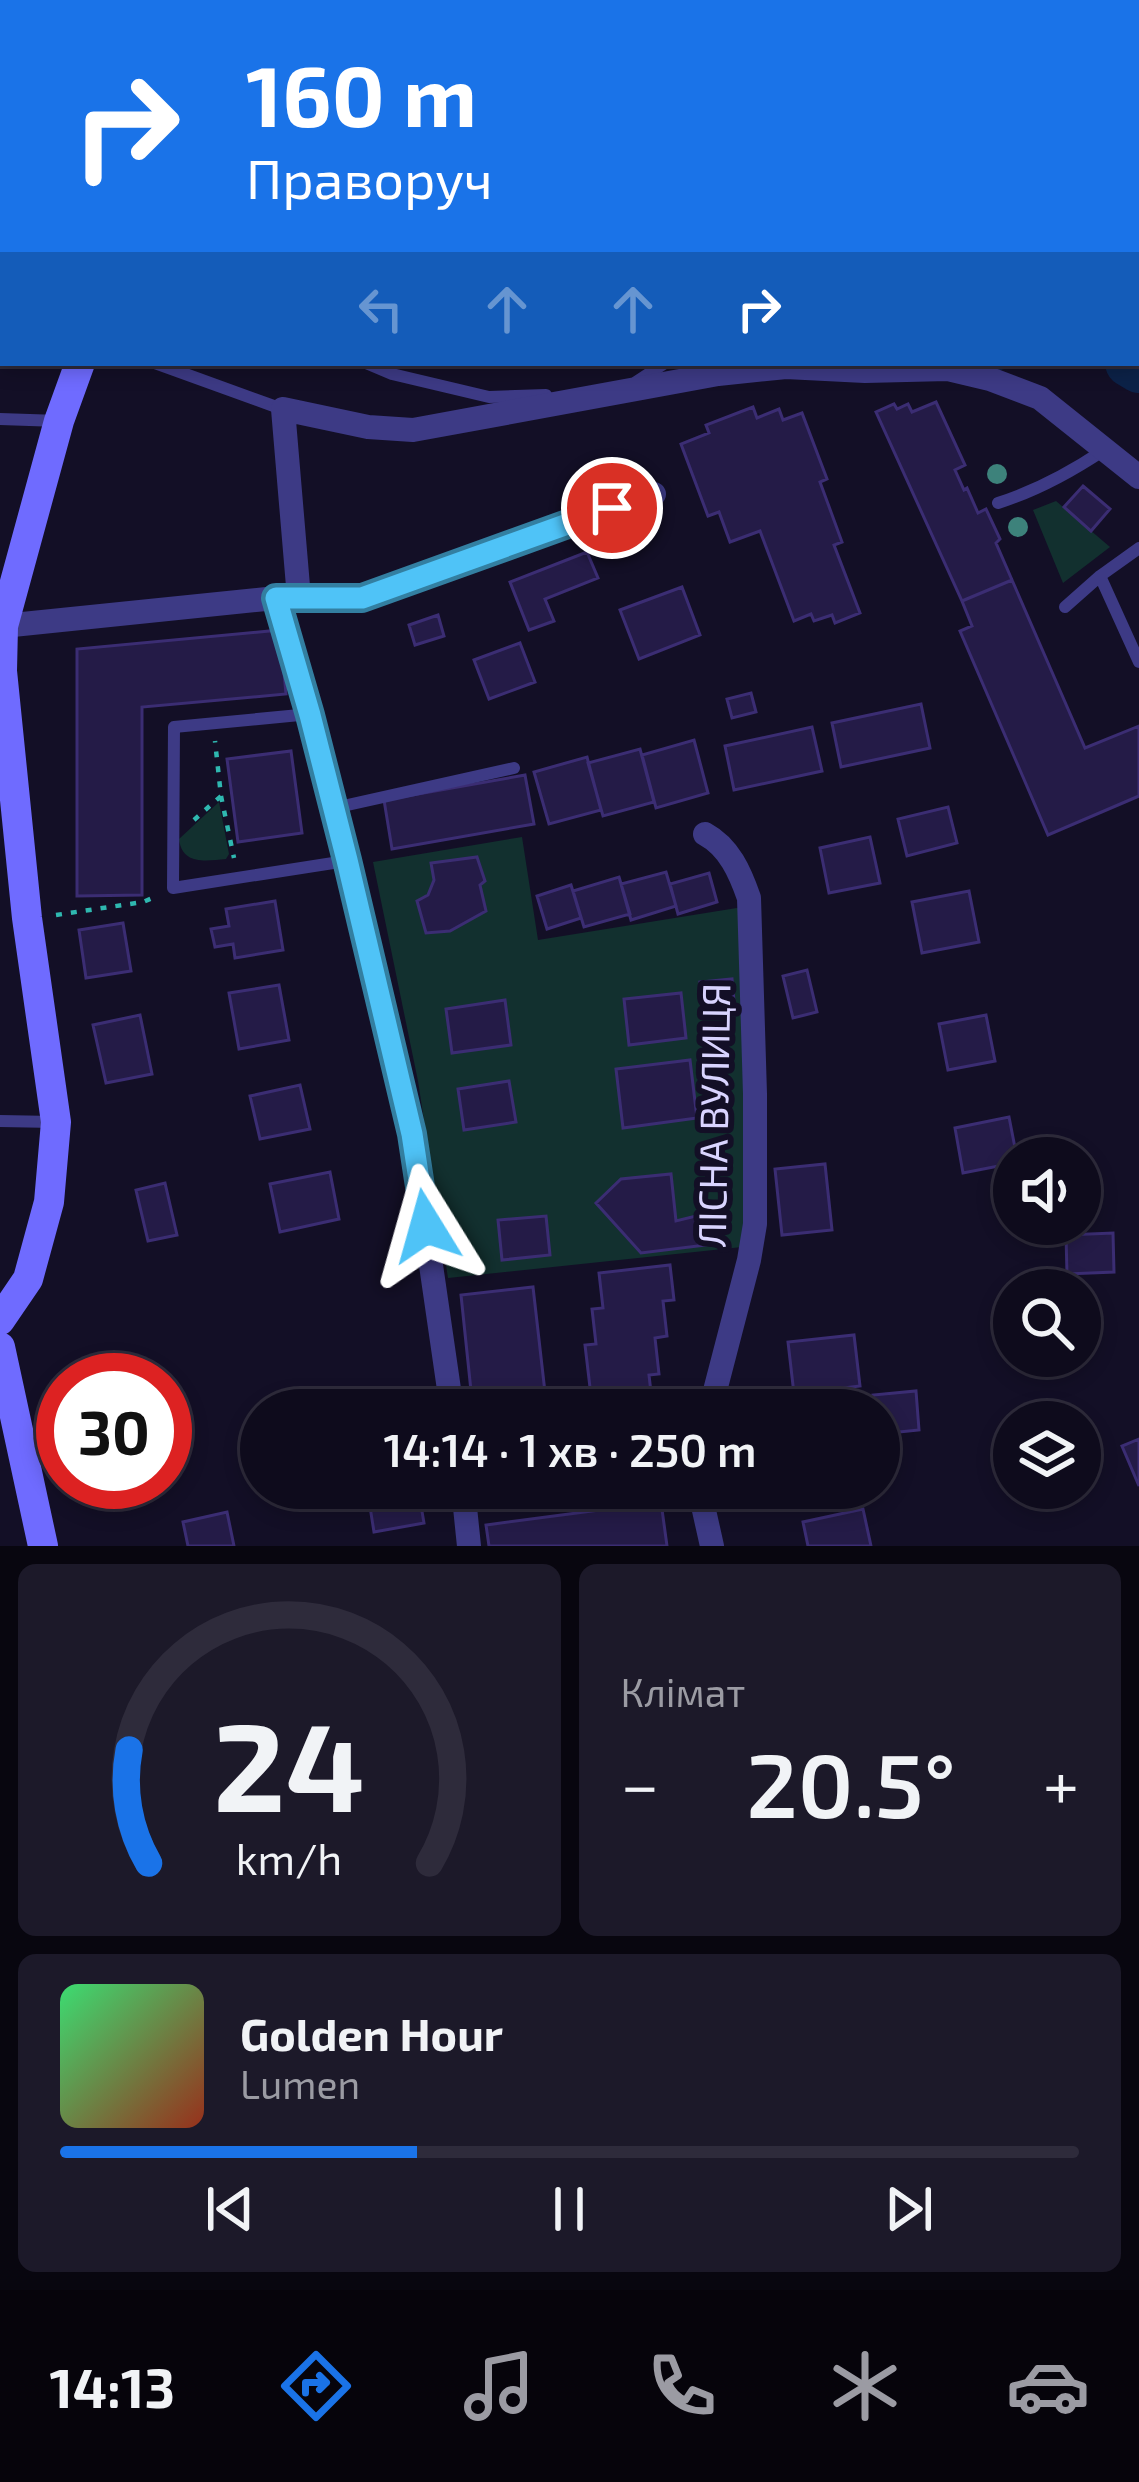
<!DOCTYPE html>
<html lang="uk">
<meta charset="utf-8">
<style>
body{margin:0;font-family:"Exo 2",sans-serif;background:#1c1929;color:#f1f3f6;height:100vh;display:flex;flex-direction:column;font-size:45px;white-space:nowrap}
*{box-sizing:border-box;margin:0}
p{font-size:39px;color:#9b9ba3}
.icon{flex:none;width:66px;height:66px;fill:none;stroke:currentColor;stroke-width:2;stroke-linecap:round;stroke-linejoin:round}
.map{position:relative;height:1546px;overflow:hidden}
.drawer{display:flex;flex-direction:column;gap:18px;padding:18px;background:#08060f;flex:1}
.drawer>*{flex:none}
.guide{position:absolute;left:0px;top:0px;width:1140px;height:366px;box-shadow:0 6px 18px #0003,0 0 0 3px #2e2b3b;background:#1a73e8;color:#fff;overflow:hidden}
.tools{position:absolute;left:993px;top:1137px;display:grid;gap:24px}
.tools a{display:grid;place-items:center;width:108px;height:108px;border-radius:50%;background:#0e0b1c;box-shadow:0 6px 18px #0003,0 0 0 3px #2e2b3b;font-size:60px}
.speed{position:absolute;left:36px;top:1353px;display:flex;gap:24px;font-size:60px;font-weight:700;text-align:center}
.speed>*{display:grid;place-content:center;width:156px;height:156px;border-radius:50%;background:#0e0b1c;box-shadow:0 6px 18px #0003,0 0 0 3px #2e2b3b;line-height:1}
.speed .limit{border:18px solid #d22;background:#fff;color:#111}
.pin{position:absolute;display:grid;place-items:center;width:102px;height:102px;color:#fff;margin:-51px;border:6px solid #fff;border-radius:50%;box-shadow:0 3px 12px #0007}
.me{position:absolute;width:132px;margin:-66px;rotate:352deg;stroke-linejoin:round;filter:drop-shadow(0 0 9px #0008)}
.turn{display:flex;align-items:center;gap:42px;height:252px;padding:0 48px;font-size:54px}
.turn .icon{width:156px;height:156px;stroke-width:2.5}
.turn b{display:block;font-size:84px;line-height:102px}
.lanes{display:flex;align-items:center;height:114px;padding:0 48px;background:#0003;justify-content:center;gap:60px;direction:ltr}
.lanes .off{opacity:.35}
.big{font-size:90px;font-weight:600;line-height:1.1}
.drawer .widget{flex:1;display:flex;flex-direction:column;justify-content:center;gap:18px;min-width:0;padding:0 42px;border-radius:18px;background:#1c1929}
.drawer .dial{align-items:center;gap:0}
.dial svg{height:312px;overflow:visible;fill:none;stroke:#2e2b3b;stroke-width:7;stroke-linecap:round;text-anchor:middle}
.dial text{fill:#f1f3f6;stroke:none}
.song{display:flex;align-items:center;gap:36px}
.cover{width:144px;height:144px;border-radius:18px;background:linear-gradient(135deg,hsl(140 70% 55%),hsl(10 70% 35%))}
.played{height:12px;border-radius:6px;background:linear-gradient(90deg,#1a73e8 35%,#2e2b3b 35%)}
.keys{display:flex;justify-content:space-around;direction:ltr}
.heat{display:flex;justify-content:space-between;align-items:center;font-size:66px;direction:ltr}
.drawer .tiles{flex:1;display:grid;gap:18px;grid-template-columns:1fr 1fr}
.widget:last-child{grid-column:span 2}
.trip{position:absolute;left:240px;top:1389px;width:660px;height:120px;border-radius:60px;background:#0e0b1c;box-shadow:0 6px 18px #0003,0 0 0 3px #2e2b3b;font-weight:600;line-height:120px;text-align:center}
.tabs{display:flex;height:192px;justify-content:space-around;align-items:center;background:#06040b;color:#9b9ba3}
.tabs .icon{width:84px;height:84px}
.tabs .active{color:#1a73e8}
.tabs b{font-size:54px;color:#f1f3f6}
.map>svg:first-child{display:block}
</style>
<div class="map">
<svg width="1139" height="1546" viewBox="0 0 1139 1546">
<rect width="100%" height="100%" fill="#130f26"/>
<path fill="#12302f" d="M1056,501L1110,547L1063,583L1033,510Z
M219,802L229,854L226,859C205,861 182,865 179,839Z
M522,837L538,940L743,907L747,1132L742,1247L448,1278L418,1081L373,862Z"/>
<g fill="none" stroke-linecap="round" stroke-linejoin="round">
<path stroke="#0c2248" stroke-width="8" d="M1137,280L1139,279
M989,370L1009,363"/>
<path stroke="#0c2248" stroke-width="48" d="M824,0L825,3
M1129,363L1139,369"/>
</g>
<path fill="#241b47" stroke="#3b2d73" stroke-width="3" d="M936,402L965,465L955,470L964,490L967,488L978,513L986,509L1000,539L996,543L1012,580L962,601L876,412L894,404L897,409L908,404L912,412Z
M753,407L757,418L779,409L783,420L802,413L827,479L820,482L842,542L834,545L860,613L835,623L832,615L814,621L811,614L794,621L760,531L730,542L719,512L708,516L681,444L709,433L706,425Z
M1083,486L1110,509L1091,531L1064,507Z
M587,552L598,578L545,599L554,621L529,630L510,582Z
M1012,580L1085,748L1139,726V796L1048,835L960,631L972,626L962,601Z
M682,587L700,635L639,659L620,610Z
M438,615L444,636L415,645L409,625Z
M280,630L286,694L142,707V895L77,896V649Z
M520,643L535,682L489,699L474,660Z
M751,693L756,712L732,718L727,699Z
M921,704L930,748L841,767L832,723Z
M812,727L822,771L734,790L725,746Z
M694,740L708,793L656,808L642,755Z
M640,749L654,802L603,816L588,763Z
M291,751L302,833L238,842L227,759Z
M587,757L601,810L549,824L534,772Z
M525,775L534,824L392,849L384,800Z
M948,807L957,843L907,856L898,819Z
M870,837L880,883L829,893L820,848Z
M477,857L485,881L480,885L486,911L450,931L426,933L417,901L428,895L434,880L431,863Z
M666,872L676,906L631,920L621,884Z
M709,873L717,902L678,914L670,884Z
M619,877L630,914L584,927L573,891Z
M571,885L581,918L547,929L537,896Z
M969,891L979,942L922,953L912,902Z
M275,901L283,950L235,958L233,944L215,947L211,929L229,926L226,909Z
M123,923L131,971L86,978L79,930Z
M807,970L817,1012L793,1018L783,976Z
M732,979L734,1001L703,1004L700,982Z
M279,985L289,1040L239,1049L229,993Z
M681,993L686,1038L629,1045L624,999Z
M505,1000L511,1045L452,1053L446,1009Z
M140,1015L152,1074L106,1083L93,1025Z
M986,1015L995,1061L948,1070L939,1024Z
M690,1060L697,1118L623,1128L616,1069Z
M509,1081L516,1122L464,1130L458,1089Z
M300,1085L310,1129L260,1139L250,1096Z
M1009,1117L1017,1158H1014V1163L963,1173L955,1128Z
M825,1164L832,1230L782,1235L775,1169Z
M330,1172L339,1219L280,1232L270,1184Z
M671,1174L676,1221L700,1215L706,1245L641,1253L596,1203L621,1179Z
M165,1183L177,1235L148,1241L136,1190Z
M546,1216L550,1255L502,1260L498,1220Z
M1113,1233L1114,1272L1067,1274L1066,1235Z
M670,1265L674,1300L663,1301L667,1336L655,1338L659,1374L649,1375L653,1410H473L461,1295L533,1287L546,1401L591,1396L585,1345L596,1344L592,1309L603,1308L599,1273Z
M854,1335L860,1386L794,1394L788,1342Z
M916,1391L919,1430L879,1434V1410H875L873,1395Z
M1139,1439V1486L1122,1446Z
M367,1488H418L424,1523L374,1532Z
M661,1502L667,1546H489L486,1525Z
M863,1509L871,1546H808L803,1522Z
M227,1512L234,1546H188L183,1522Z"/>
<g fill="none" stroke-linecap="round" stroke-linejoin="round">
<path stroke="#2fb8b0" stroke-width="4.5" stroke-dasharray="6 9" stroke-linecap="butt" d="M221,796L234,858
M194,820L221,796L215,741
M56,915L143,902L157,896"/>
<path stroke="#3d3a85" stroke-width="12" d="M0,32L3,31
M155,363L282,409
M366,363L392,374L489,397L546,395
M636,382L665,363
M0,419L59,421
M998,503C1036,491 1071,472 1104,450
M1100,576L1139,662
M1065,607L1100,576L1139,548
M310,714L174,727L173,888L346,861
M334,808L514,768
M0,1121L55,1122
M465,1496L536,1488"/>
<path stroke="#3d3a85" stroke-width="24" d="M0,101L3,110
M276,598L310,714L412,1134L452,1410
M299,598L283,409L368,427L413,430L718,374L786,367L865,371L948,369L990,379L1040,398L1139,477
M3,626L276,598H362L654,494
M705,834C729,847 740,872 749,898L755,1094V1224L749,1260L710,1410
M463,1488L469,1546
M699,1488L712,1546"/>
<path stroke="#6f6bff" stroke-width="30" d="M317,3L319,0
M398,3L401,0
M0,1320L28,1279L49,1202L56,1122L27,918L2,671L3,626L59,421L80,363
M0,1347L43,1546"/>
</g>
<g fill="#3d827b">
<circle cx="997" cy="474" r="10"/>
<circle cx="1018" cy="527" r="10"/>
</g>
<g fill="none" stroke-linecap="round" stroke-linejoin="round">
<g stroke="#337fa1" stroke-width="30">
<path id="route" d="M426,1226L412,1134L347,860L310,715L276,598H362L612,508"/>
</g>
<use href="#route" stroke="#4fc3f7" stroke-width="21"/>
</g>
<g text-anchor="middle" stroke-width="12" stroke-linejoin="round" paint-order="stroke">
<g font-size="39" fill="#d9d4ff" stroke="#130f26">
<text transform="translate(714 1115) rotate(-89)" y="14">ЛІСНА ВУЛИЦЯ</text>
</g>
</g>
</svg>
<div class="tools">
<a><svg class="icon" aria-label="sound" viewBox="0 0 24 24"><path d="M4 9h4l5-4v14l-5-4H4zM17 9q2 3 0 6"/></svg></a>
<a><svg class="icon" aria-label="search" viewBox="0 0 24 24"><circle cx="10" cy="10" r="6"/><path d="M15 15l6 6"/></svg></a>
<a><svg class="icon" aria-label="layers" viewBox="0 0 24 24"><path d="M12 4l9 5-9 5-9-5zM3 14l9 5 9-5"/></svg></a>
</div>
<div class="speed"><div class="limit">30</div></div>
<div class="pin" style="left:612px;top:508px;background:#d93025"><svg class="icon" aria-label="arrive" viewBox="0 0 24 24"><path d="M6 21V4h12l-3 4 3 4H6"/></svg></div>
<svg class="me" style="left:426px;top:1226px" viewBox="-20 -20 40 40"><path d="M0-17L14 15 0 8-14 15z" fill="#4fc3f7" stroke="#fff" stroke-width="4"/></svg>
<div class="trip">14:14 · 1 хв · 250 m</div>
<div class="guide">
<div class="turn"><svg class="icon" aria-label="right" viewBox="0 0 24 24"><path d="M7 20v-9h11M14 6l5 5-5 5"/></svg><div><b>160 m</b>Праворуч</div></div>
<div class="lanes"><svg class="icon off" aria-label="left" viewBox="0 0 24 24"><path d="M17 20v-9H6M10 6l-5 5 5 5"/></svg><svg class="icon off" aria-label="ahead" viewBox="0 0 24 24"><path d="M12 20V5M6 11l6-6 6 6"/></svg><svg class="icon off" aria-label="ahead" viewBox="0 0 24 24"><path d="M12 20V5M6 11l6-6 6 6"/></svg><svg class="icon" aria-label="right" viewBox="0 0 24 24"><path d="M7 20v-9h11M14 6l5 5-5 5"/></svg></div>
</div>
</div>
<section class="drawer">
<div class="tiles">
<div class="widget dial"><svg viewBox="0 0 100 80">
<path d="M14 69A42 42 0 1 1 86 69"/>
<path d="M14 69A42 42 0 0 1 9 40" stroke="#1a73e8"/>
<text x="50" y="56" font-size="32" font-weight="700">24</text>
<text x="50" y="72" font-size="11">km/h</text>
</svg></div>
<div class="widget"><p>Клімат</p>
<div class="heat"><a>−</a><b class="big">20.5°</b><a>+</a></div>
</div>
<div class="widget">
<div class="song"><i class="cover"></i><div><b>Golden Hour</b><p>Lumen</p></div></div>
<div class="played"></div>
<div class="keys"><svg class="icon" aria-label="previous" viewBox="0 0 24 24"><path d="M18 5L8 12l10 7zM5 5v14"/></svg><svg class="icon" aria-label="pause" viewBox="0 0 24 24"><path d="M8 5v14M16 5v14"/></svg><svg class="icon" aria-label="next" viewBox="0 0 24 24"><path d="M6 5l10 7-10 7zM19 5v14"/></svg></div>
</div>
</div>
</section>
<nav class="tabs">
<b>14:13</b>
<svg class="icon active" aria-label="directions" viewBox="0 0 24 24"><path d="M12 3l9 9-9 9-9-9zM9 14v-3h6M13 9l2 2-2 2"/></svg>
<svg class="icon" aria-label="music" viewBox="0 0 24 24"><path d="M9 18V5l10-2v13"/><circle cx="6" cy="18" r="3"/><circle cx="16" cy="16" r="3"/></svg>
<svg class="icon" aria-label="phone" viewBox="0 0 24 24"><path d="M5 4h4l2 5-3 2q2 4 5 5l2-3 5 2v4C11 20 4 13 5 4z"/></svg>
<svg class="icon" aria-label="climate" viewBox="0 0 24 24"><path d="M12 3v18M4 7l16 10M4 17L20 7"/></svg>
<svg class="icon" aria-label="car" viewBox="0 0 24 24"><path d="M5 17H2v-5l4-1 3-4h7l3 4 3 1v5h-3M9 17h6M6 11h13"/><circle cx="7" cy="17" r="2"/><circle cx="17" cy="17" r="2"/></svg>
</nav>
